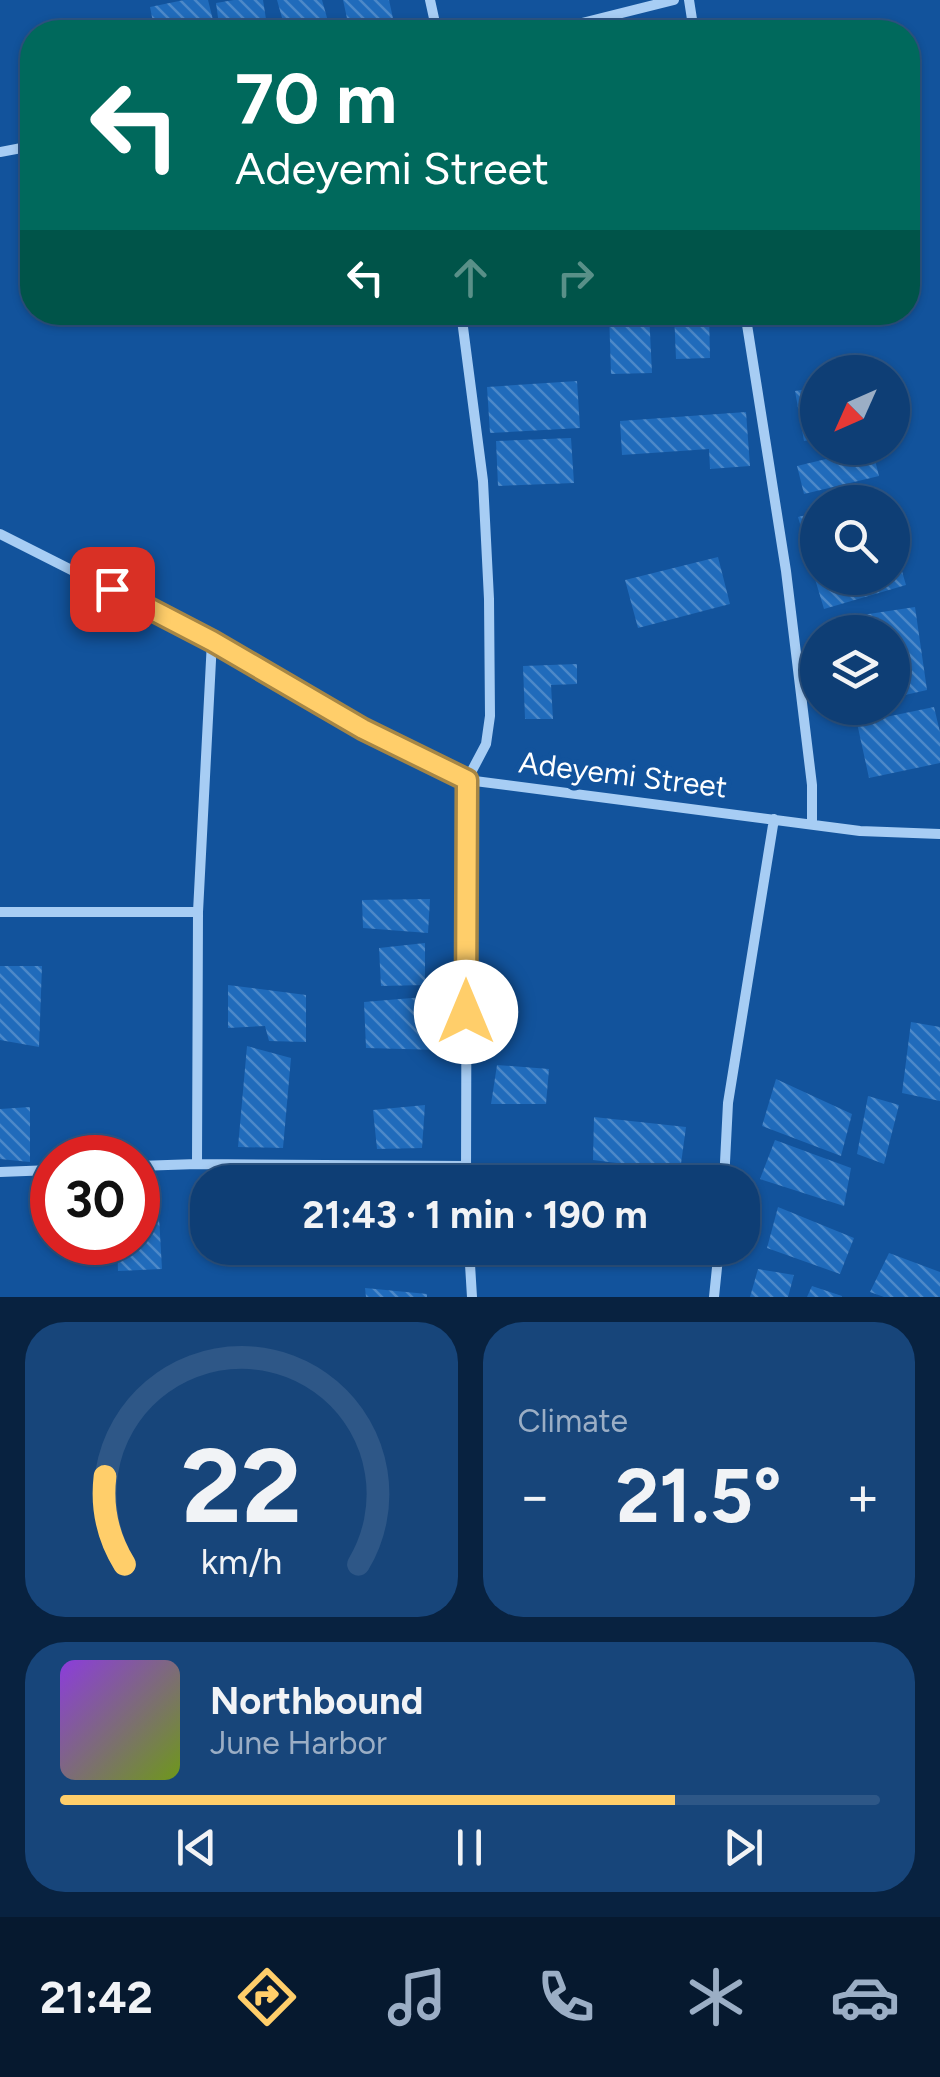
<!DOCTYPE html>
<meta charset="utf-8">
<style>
body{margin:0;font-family:Figtree,sans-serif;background:#17457a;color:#f1f3f6;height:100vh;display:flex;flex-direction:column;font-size:38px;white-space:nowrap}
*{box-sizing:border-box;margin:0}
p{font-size:32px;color:#9baec5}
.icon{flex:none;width:55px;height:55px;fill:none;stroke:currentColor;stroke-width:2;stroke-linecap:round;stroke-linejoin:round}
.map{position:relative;height:1297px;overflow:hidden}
.panel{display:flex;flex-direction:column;gap:25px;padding:25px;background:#082240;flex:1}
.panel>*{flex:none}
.guide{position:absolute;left:20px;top:20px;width:900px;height:305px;border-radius:40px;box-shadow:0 2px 8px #0004,0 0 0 2px #2e5787;background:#00695c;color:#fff;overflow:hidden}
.needle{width:65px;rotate:225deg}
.controls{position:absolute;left:800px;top:355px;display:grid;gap:20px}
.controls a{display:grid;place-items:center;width:110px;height:110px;border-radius:50%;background:#0e3e75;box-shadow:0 2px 8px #0004,0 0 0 2px #2e5787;font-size:50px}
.speed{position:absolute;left:30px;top:1135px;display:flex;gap:20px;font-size:50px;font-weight:700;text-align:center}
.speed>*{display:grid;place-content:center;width:130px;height:130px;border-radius:50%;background:#0e3e75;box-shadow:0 2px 8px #0004,0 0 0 2px #2e5787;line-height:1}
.speed .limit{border:15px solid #d22;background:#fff;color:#111}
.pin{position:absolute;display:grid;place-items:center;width:85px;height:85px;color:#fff;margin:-42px;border-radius:20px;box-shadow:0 5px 15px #0006}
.me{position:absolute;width:110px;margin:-55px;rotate:0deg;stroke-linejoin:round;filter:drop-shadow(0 0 8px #0008)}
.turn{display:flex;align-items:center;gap:35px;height:210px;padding:0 50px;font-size:45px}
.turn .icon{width:130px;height:130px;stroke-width:2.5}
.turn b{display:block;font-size:70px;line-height:85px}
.lanes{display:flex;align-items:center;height:95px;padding:0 50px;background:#0003;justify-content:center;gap:50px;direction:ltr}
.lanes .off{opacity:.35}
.big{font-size:75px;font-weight:700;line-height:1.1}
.panel .card{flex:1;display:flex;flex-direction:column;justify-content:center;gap:15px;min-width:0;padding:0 35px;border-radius:40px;background:#17457a}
.panel .dial{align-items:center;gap:0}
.dial svg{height:260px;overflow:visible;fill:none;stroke:#2e5787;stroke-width:7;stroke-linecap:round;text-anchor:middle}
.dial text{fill:#f1f3f6;stroke:none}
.song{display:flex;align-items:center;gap:30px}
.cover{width:120px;height:120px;border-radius:15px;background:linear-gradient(135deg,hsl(270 70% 55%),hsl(80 70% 35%))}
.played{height:10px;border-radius:5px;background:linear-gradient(90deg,#ffce6a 75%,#2e5787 75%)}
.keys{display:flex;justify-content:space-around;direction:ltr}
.heat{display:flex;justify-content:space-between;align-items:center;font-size:55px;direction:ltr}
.panel .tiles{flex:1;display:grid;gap:25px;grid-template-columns:1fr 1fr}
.card:last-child{grid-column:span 2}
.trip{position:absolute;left:190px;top:1165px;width:570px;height:100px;border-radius:40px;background:#0e3e75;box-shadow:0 2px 8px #0004,0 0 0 2px #2e5787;font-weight:700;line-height:100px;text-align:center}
.dock{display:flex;height:160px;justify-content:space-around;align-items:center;background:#06192f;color:#9baec5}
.dock .icon{width:70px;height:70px}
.dock .on{color:#ffce6a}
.dock b{font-size:45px;color:#f1f3f6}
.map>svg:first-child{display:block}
</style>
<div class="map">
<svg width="940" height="1297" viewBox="0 0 940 1297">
<defs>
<pattern id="building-back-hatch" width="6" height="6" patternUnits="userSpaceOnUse" patternTransform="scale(2.5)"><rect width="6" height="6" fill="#206bbb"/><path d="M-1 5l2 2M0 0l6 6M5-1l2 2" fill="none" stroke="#4d89c9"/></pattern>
</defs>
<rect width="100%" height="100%" fill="#12539c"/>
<path fill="url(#building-back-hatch)" d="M184,0H208L216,32H155L150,7Z
M234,0H263L268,32H220L216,3Z
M277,0H322L331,32H286Z
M343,0H389L396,32H350Z
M609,312H649L652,373L611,374Z
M674,312H709L710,358L676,359Z
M577,381L580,428L490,433L487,387Z
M818,387V439L804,441L795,391Z
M746,412L750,466L710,469L709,449L622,455L620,421Z
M571,438L574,483L498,486L496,441Z
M872,448L879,476L804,494L797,466Z
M886,493L888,502H856V501Z
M818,512V551L809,554L798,517Z
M894,544L906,585L824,609L812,569L818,567V578H892Z
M718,557L730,604L638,628L625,580Z
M915,607L927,690L892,698V632H831L829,620Z
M577,664V684L551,685L553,719H525L523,666Z
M934,707L940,732V763L869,778L857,723Z
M430,899L428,933L363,928L362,900Z
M425,943V985L381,986L379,948Z
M0,966H42L39,1047L0,1040Z
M228,985L306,995V1042L269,1041L265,1026L228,1028Z
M436,996L440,1050L366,1048L364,1002Z
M911,1022L940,1027V1101L902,1093Z
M247,1046L291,1058L283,1148L238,1147Z
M497,1065L549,1069L546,1104H491Z
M776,1079L852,1114L841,1156L762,1126Z
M868,1096L899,1105L884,1164L857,1154Z
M425,1105L422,1148L377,1149L373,1110Z
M30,1107V1162L0,1159V1109Z
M594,1117L686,1127L680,1171L593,1160Z
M775,1140L851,1168L844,1206L760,1179Z
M669,1178V1182H622V1179Z
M158,1199L162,1269L118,1271L117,1242H138V1200Z
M778,1207L854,1238L840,1274L767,1248Z
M889,1253L940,1272V1297H884L870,1292Z
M758,1269L794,1275L788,1297H750Z
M812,1286L842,1296V1297H807Z
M365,1288L427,1294V1297H366Z"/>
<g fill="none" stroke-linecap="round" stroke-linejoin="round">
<path stroke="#a7cdf4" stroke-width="10" d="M430,0L437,32
M689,0L694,32
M546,32L674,0
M0,152L32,146
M461,312L483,481L489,599L490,716L486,744L467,780L466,1182
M745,312L786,571L812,785V824
M0,534L212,641L363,729L467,780L860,831L940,834
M0,912H198
M197,1164L198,912L212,641
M138,1166L197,1164L465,1166
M0,1172L52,1170
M724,1182L728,1103L774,819
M469,1248L472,1297
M714,1297L719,1248"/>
</g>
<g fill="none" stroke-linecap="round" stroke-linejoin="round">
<g stroke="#a68645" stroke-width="25">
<path id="route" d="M112,589L212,641L363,729L467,780L466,1012"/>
</g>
<use href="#route" stroke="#ffce6a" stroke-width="18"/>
</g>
<g text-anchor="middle" stroke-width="10" stroke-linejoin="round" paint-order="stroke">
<g font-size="30" fill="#fff" stroke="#12539c">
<text transform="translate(623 775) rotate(7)" y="10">Adeyemi Street</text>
</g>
</g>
</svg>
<div class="controls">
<a><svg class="needle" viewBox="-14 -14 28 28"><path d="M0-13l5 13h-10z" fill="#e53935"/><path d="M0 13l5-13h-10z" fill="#9baec5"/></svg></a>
<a><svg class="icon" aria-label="search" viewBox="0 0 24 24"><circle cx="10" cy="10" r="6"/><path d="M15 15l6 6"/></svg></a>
<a><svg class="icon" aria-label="layers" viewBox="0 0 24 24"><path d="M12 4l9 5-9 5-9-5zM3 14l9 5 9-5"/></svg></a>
</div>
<div class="speed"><div class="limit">30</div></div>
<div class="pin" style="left:112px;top:589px;background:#d93025"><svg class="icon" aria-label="arrive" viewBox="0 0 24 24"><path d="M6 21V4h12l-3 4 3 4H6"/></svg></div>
<svg class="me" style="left:466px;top:1012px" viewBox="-20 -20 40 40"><circle r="19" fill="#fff"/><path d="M0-13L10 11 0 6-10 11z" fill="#ffce6a"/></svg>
<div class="trip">21:43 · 1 min · 190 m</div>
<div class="guide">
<div class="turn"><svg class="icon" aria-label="left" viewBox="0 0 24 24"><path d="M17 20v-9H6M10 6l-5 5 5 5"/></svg><div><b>70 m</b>Adeyemi Street</div></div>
<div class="lanes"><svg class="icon" aria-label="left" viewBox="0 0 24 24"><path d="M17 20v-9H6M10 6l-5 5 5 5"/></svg><svg class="icon off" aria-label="ahead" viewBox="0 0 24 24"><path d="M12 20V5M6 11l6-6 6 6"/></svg><svg class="icon off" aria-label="right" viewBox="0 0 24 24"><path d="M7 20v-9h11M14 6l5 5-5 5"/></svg></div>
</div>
</div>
<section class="panel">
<div class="tiles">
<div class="card dial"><svg viewBox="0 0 100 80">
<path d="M14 69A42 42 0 1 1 86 69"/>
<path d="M14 69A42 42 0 0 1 8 42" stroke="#ffce6a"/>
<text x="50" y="56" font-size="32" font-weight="700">22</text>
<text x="50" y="72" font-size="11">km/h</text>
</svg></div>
<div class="card"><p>Climate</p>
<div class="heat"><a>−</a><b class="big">21.5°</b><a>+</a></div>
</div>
<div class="card">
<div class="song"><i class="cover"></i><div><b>Northbound</b><p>June Harbor</p></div></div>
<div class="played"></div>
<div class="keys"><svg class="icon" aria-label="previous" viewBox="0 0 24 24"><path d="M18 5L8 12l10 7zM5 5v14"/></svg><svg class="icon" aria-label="pause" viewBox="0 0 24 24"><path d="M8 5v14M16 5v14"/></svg><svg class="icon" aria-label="next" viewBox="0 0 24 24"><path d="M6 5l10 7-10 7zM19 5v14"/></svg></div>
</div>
</div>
</section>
<nav class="dock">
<b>21:42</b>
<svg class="icon on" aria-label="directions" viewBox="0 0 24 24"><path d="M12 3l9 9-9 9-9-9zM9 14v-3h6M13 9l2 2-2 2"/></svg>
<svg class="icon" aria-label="music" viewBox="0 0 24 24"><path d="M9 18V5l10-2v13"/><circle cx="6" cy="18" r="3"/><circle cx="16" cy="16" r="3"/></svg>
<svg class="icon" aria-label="phone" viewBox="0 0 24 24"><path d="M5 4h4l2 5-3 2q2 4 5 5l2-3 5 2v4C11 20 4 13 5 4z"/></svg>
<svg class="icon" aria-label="climate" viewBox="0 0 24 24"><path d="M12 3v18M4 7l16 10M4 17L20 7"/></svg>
<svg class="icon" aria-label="car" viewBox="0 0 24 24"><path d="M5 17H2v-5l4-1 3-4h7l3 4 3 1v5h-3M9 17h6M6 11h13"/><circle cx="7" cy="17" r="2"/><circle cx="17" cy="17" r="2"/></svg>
</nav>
